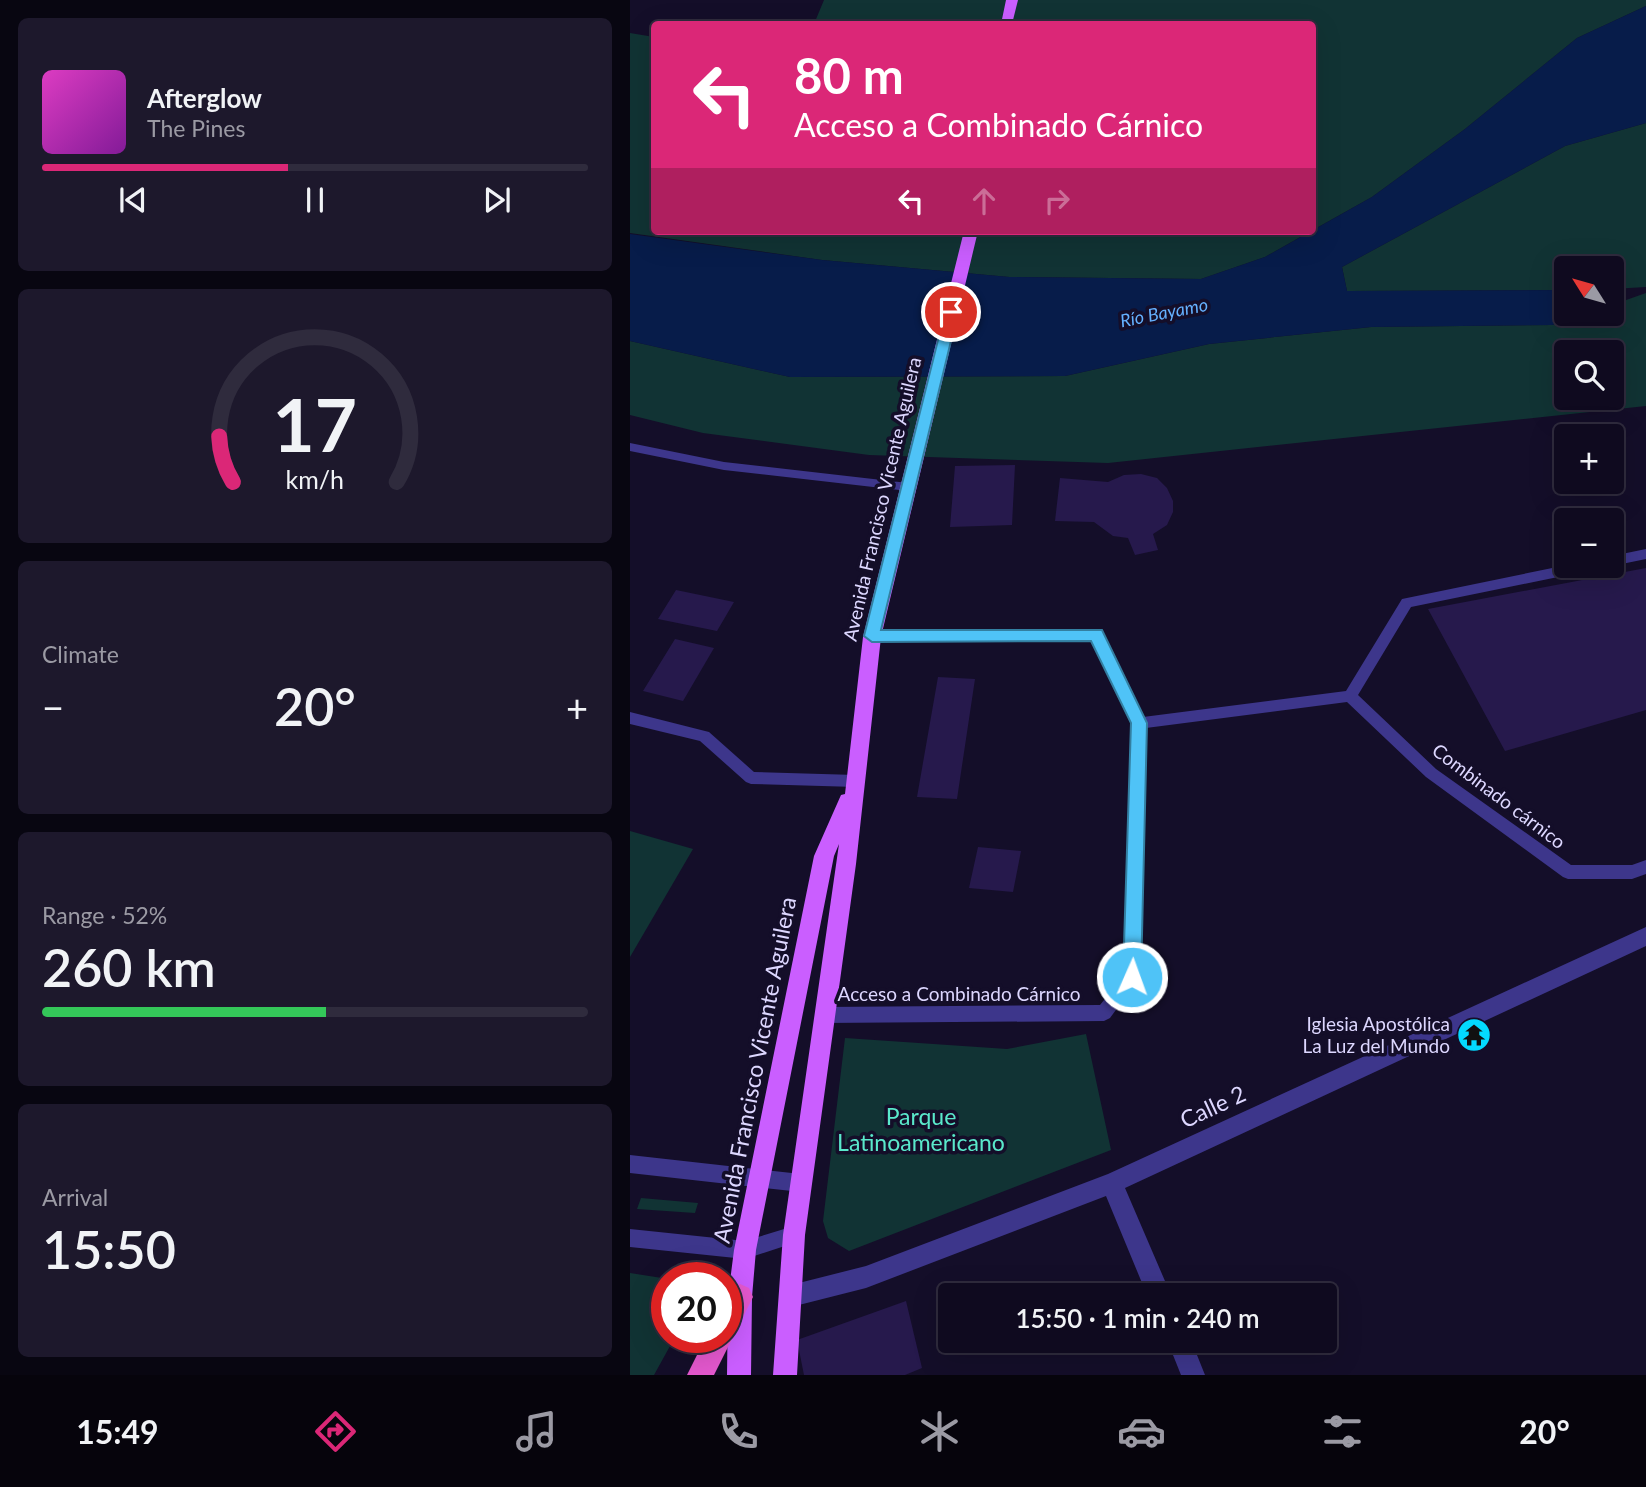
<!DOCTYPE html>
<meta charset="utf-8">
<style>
body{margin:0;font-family:Lato,sans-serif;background:#1d182c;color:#f1f3f6;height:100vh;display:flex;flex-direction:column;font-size:26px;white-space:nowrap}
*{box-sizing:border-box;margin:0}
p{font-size:23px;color:#9b9aa4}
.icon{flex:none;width:38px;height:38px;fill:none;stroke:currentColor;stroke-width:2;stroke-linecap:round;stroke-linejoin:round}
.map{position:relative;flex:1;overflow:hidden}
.sheet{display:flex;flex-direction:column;gap:18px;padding:18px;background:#080611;width:630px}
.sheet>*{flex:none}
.banner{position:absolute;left:21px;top:21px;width:665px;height:214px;border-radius:7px;box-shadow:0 7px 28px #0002,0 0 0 2px #2f2b3d;background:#db2777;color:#fff;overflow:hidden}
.needle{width:46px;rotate:307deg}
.controls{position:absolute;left:924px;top:256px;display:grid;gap:14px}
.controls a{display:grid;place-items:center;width:70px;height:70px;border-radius:7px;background:#0f0a1f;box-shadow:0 7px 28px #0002,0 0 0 2px #2f2b3d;font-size:35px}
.speed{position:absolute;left:21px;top:1262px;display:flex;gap:14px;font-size:35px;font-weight:700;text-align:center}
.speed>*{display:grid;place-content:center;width:91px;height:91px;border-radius:50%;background:#0f0a1f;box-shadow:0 7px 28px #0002,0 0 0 2px #2f2b3d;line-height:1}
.speed .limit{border:10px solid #d22;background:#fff;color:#111}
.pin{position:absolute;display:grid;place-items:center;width:60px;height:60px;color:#fff;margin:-30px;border:4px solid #fff;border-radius:50%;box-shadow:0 2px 7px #0007}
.me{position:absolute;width:77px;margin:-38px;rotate:2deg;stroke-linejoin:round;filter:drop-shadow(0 0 5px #0008)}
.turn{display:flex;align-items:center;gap:24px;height:147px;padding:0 28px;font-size:32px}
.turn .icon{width:91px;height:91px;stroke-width:2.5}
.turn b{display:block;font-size:49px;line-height:60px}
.lanes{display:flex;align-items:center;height:66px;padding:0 28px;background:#0003;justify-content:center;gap:35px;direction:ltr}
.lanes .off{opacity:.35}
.big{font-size:52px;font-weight:600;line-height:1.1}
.sheet .widget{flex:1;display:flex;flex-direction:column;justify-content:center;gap:10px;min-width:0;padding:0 24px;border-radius:10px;background:#1d182c}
.sheet .dial{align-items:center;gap:0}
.dial svg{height:182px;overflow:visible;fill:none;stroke:#2f2b3d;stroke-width:7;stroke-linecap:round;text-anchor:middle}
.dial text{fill:#f1f3f6;stroke:none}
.song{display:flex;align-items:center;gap:21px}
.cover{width:84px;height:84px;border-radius:10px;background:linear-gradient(135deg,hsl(310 70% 55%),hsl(290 70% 35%))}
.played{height:7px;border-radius:4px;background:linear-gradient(90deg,#db2777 45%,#2f2b3d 45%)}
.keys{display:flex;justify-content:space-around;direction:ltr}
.heat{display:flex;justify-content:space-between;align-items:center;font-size:38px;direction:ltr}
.charge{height:10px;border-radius:5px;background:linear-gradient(90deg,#34c759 52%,#2f2b3d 0)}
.trip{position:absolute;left:308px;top:1283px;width:399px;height:70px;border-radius:7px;background:#0f0a1f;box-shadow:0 7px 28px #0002,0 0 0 2px #2f2b3d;font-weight:600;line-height:70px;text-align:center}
.tab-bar{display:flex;height:112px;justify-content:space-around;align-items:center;background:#06040c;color:#9b9aa4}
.tab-bar .icon{width:49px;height:49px}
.tab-bar .active{color:#db2777}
.tab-bar b{font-size:32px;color:#f1f3f6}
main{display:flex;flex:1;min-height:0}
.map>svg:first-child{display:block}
</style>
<main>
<section class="sheet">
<div class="widget">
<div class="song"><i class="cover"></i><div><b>Afterglow</b><p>The Pines</p></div></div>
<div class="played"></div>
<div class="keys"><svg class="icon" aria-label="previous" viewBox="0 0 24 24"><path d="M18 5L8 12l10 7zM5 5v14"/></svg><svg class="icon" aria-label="pause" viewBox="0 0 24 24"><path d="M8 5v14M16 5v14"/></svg><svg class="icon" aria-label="next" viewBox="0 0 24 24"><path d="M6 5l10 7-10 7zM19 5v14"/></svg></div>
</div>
<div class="widget dial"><svg viewBox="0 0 100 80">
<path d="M14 69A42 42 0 1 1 86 69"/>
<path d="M14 69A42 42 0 0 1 8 49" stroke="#db2777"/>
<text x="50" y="56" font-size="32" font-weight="700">17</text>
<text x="50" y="72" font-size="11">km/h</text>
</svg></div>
<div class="widget"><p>Climate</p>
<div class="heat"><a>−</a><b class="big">20°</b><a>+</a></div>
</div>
<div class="widget"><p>Range · 52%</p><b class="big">260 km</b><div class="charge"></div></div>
<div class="widget"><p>Arrival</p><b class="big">15:50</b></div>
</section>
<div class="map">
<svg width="1016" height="1375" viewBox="0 0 1016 1375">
<rect width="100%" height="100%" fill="#140e29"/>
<path fill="#113334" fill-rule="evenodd" d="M194,0H1016V6L947,38L835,129L742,197L683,230L682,24H184Z
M0,33L24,37V231H681L635,257L571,279L379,277L192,260L0,233Z
M1016,123V287L982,289V268H936V290L717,291L712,267L935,146Z
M1016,293V406L478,463L239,455L73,433L0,415V341L160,377L435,376L579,344L741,327L922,325L956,313H982V305ZM936,352H982V397H936Z
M0,831L63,849L0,957Z
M456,1034L481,1150L219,1251L198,1238L193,1221L215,1038L377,1049Z
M11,1198L68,1203L65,1213L7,1209Z
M0,1273L32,1278L37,1281V1337H45L24,1375H0Z"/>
<path fill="#071c4a" d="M1016,6V123L935,146L712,267L717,291L936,290V313H956L922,325L741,327L579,344L435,376L160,377L0,341V234L192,260L379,277L571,279L635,257L742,197L835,129L947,38Z"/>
<path fill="#26194c" d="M385,465L382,525L320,527L325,466Z
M511,474L527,478L537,488L543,501V512L537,525L523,534L528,550L505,555L498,538L483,536L464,522L425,521L430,478L478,482L494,475Z
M1016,568V710L875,751L798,609Z
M46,590L104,602L87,631L28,619Z
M45,639L84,648L53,701L13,691Z
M308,677L345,679L327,799L287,797Z
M348,847L391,851L383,892L339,888Z
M276,1301L292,1368L275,1375H174L167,1340Z"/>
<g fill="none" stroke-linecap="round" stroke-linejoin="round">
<path fill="#3d368b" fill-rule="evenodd" d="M0,443L94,462L278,483L284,487L278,491L94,470L0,451Z
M1016,549V559L982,566L980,565L982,556Z
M937,565H968L962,570L781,607L728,695L806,769L941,865H1002L1016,860V874L1002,879H938L933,877L796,777L717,702L516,728L510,977L480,1018L474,1021L193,1023L187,1020L185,1015L187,1010L193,1007L470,1005L494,975L502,723L462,640L242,642L237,641L235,637L237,633L466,630L471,631L513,717L716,691L772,599Z
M0,712L79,732L124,772L226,775L231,777L233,781L231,785L226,787L121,784L116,782L70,741L0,724Z
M0,1155L171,1174L177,1177L180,1183L177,1189L171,1192L0,1173Z
M164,1226L170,1229L173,1235L170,1241L115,1259L0,1247V1229L115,1241Z"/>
<path fill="#3d368b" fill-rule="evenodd" d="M1016,927V946L495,1188L541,1295H517L476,1196L236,1288L161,1307L153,1303L149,1295L153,1287L236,1266L478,1174Z
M537,1340H561L575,1375H551Z"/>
<path fill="#ca5eff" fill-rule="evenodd" d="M376,0H388L382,24H371Z
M334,231H348L251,637L226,864L175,1235L167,1375H143L153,1235L209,844L204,856L126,1250L122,1297L121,1375H97L98,1297L104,1250L184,856L211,795L215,794L233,637Z"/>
<path fill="#e458ce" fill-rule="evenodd" d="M110,1284L119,1288L123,1297L84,1375H57L76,1337H96C96,1318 90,1293 110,1284Z"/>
</g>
<path fill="#4fc3f7" stroke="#337fa1" stroke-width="2" d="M321,308L328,312L251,630H472L517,723L511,977L509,983L502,985L496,983L493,977L501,723L461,641L242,642L234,636L315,312Z"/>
<defs>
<g id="temple-disc" transform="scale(1.75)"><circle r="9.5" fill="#03daff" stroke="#140e29"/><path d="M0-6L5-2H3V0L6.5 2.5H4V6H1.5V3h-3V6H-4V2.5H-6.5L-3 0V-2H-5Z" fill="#111"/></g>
</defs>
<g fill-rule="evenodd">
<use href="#temple-disc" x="844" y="1035"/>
</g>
<g text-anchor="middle" stroke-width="7" stroke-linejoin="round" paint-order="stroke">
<g font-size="18" font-style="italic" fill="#65b1ff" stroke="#140e29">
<text transform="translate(534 313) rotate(-11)" y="6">Río Bayamo</text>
</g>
<g font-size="19" fill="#ddd7ff" stroke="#140e29">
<text transform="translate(252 499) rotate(-77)" y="7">Avenida Francisco Vicente Aguilera</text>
<text transform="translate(869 796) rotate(37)" y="7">Combinado cárnico</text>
<text x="329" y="1001">Acceso a Combinado Cárnico</text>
</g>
<g font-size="19" fill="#ddd7ff" stroke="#140e29" text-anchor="end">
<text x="820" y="1031">Iglesia Apostólica<tspan x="820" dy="22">La Luz del Mundo</tspan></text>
</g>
<g font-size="23" fill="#ddd7ff" stroke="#140e29">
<text transform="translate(125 1070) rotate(-79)" y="8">Avenida Francisco Vicente Aguilera</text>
<text transform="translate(583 1107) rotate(-25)" y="8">Calle 2</text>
</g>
<g font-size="23" fill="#5ae8cb" stroke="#140e29">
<text x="291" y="1125">Parque<tspan x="291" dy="26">Latinoamericano</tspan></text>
</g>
</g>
</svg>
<div class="controls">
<a><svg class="needle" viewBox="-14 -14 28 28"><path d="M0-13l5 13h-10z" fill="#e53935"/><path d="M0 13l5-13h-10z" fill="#9b9aa4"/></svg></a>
<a><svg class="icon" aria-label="search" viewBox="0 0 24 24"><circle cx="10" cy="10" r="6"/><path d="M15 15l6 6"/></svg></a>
<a>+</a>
<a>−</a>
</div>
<div class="speed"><div class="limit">20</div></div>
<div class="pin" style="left:321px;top:312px;background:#d93025"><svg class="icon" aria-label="arrive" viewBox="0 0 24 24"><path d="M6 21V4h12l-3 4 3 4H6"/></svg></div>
<svg class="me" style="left:502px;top:977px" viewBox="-20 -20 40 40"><circle r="17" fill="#4fc3f7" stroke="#fff" stroke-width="3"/><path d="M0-11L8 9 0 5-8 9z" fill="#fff"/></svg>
<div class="trip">15:50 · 1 min · 240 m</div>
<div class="banner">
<div class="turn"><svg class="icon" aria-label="left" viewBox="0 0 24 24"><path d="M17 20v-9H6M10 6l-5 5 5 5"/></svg><div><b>80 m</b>Acceso a Combinado Cárnico</div></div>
<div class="lanes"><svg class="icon" aria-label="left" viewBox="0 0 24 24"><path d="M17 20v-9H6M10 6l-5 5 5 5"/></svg><svg class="icon off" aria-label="ahead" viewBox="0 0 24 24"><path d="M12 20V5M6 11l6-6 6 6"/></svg><svg class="icon off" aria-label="right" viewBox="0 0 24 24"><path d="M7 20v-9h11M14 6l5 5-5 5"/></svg></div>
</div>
</div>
</main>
<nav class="tab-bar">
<b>15:49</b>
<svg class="icon active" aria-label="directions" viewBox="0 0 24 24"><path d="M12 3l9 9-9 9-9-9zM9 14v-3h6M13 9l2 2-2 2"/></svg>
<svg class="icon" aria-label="music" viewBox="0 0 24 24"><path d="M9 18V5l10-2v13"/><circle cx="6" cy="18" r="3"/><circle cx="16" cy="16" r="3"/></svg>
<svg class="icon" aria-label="phone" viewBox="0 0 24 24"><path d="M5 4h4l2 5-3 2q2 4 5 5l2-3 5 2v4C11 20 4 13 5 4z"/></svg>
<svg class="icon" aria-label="climate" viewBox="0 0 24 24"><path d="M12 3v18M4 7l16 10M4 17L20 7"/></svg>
<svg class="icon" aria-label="car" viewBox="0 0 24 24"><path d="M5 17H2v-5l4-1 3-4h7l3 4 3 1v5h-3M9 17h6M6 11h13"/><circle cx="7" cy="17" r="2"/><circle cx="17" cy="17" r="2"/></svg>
<svg class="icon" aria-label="filters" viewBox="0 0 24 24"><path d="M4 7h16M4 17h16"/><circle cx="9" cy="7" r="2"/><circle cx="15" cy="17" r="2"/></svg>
<b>20°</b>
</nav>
